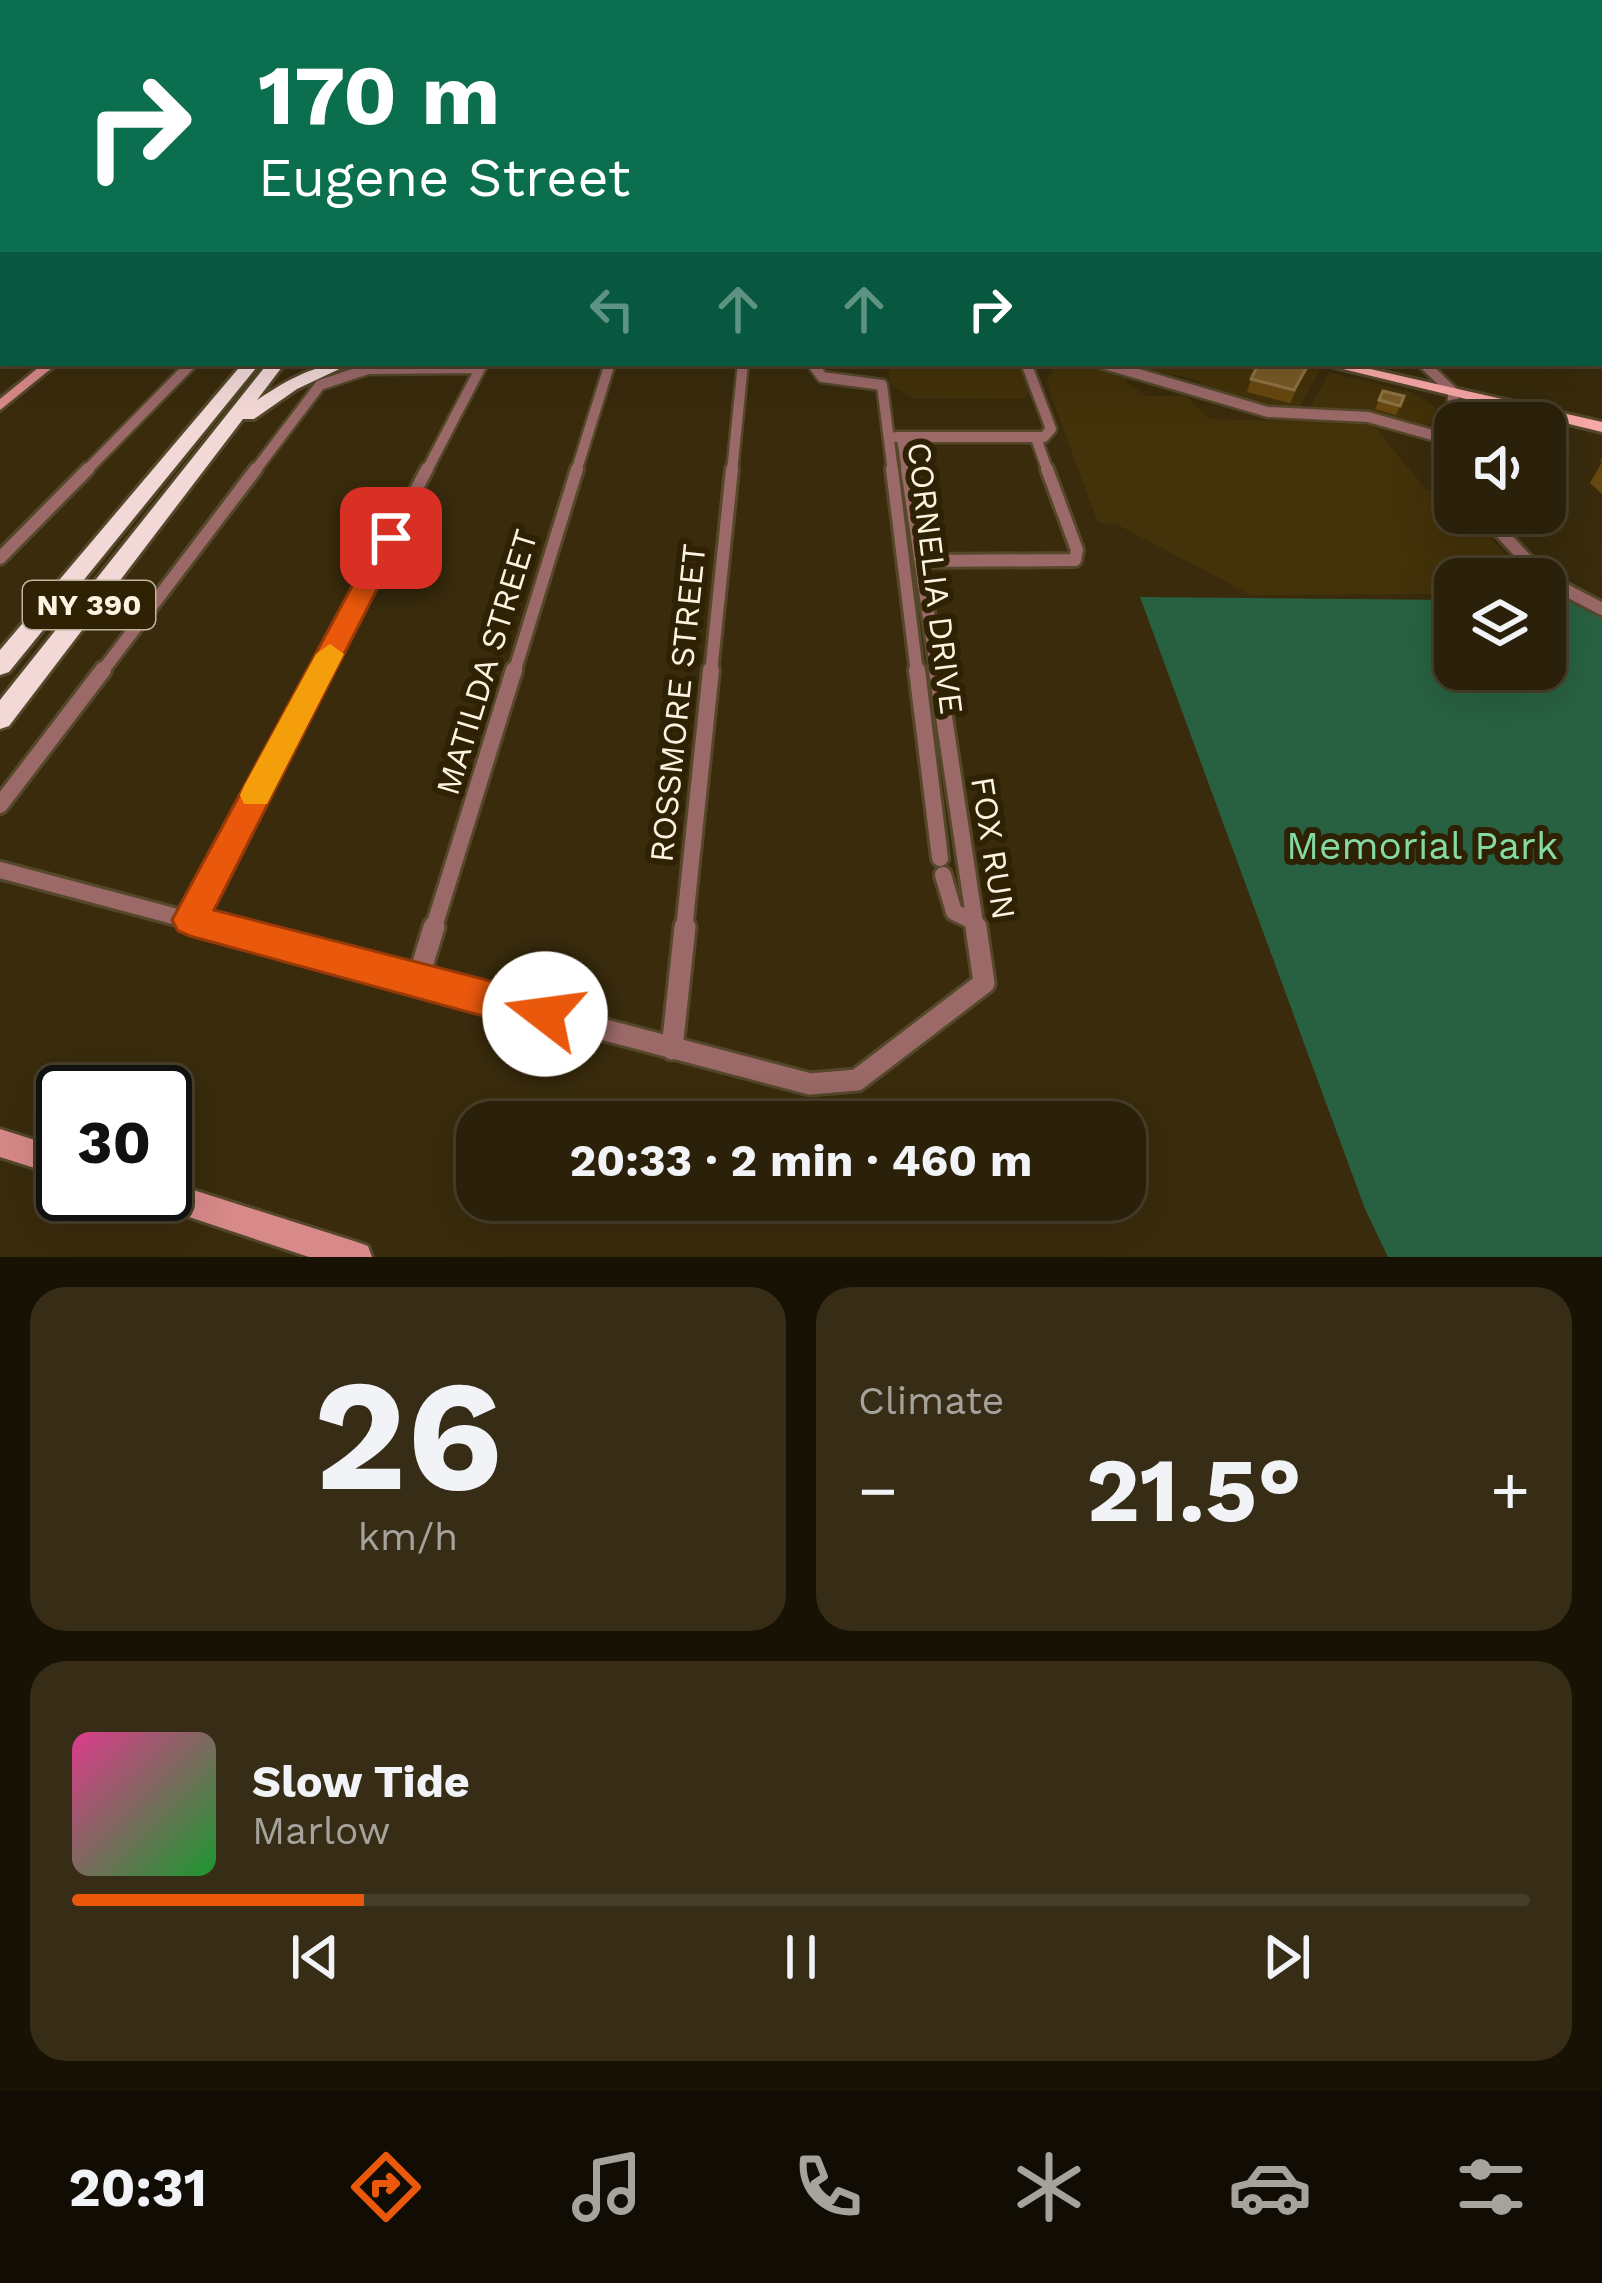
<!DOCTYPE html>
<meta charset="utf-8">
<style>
body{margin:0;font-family:"Work Sans",sans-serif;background:#372d17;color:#f1f3f6;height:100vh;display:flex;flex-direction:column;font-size:45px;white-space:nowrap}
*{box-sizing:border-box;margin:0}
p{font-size:39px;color:#a6a39c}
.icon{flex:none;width:66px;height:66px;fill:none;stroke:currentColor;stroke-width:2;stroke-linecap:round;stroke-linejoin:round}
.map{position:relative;height:1257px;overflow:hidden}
.side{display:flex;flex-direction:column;gap:30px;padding:30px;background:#181205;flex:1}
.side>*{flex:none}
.guide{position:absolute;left:0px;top:0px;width:1602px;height:366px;box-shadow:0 12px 48px #0002,0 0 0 3px #473e2a;background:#0b6e4f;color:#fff;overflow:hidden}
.tools{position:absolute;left:1434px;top:402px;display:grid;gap:24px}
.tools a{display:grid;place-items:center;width:132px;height:132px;border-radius:24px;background:#2b2009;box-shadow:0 12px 48px #0002,0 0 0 3px #473e2a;font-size:60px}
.speed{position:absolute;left:36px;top:1065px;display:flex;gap:24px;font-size:60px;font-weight:700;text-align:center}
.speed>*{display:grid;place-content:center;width:156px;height:156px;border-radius:50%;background:#2b2009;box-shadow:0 12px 48px #0002,0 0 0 3px #473e2a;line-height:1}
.speed .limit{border:6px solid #111;border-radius:18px;background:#fff;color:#111}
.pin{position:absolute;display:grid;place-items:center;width:102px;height:102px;color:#fff;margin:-51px;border-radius:24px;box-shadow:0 6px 18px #0006}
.me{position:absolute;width:132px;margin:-66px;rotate:285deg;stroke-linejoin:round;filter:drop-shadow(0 0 9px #0008)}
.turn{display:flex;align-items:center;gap:42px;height:252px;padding:0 60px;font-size:54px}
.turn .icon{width:156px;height:156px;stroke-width:2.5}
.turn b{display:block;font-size:84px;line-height:102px}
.lanes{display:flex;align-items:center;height:114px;padding:0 60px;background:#0003;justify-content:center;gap:60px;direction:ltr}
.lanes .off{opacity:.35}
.big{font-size:90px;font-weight:700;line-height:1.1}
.side .tile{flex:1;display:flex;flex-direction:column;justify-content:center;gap:18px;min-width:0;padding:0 42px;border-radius:36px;background:#372d17}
.side .dial{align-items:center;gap:0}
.dial b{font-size:156px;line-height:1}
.song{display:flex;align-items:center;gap:36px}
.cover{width:144px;height:144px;border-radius:18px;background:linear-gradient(135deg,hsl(330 70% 55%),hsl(130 70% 35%))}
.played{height:12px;border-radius:6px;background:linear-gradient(90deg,#ea580c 20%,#473e2a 20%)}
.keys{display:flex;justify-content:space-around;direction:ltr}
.heat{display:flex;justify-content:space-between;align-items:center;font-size:66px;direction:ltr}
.side .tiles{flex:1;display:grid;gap:30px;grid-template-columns:1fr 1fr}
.tile:last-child{grid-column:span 2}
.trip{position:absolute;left:456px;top:1101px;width:690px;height:120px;border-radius:36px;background:#2b2009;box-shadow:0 12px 48px #0002,0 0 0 3px #473e2a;font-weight:700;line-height:120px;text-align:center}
.tabs{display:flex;height:192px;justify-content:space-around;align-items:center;background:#110d04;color:#a6a39c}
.tabs .icon{width:84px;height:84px}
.tabs .on{color:#ea580c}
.tabs b{font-size:54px;color:#f1f3f6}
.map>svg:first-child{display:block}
</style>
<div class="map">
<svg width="1602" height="1257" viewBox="0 0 1602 1257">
<rect width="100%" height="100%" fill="#392b0c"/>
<path fill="#43320a" d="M837,363H1031L1038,382L1026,383L1028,394L1021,399L913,398L891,385L887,364Z
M1058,363L1133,375L1125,382L1147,396H1186L1210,419L1371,422L1426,490H1446L1455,499V513H1468L1524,574L1455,579V594L1251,595L1116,524L1098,523L1046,382Z
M1154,363H1290L1320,370L1297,412L1276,411L1197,387L1200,381L1149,369Z
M1329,372L1414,393L1436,408L1431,420L1425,429L1308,412Z"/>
<path fill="#286141" d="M1140,597L1455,600V669H1545V601H1602V1257H1388L1365,1209Z"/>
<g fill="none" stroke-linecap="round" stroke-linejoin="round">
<g stroke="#54472a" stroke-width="15">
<path id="street-far3" d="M812,363L822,377L882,385L893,472
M1101,363L1268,412L1368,417L1443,438
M1423,363L1453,392V417L1441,450L1450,472
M896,437H1044L1051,429L1026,363
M902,437L907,472
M1036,438L1048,472
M85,472L192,363
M254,472L320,385L368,369L480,368
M426,472L483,363
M576,472L610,363
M732,472L743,363"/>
</g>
<g stroke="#54472a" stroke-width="18">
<path id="street-far2" d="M892,469L917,673
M907,469L937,673
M1449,469L1455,482
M1483,513L1544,579
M0,558L88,469
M921,561L1075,560L1077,550L1047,469
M1545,579L1602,609
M101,673L256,469
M320,673L427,469
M514,673L577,469
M711,673L732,469"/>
</g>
<g stroke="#54472a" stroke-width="22">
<path id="street-far1" d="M917,670L940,858
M937,670L976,930
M0,805L103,670
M0,870L226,930
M943,875L954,912L975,922
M190,920L322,670
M433,930L514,670
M684,930L711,670"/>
</g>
<g stroke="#54472a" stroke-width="27">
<path id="street" d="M215,927L810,1084L857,1080L984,983L976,927
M418,979L434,927
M672,1049L685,927"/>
</g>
<g stroke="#54472a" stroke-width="6">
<path id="secondary" d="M1599,284H1602V290H1599Z
M44,363H58L0,410V399Z
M0,1129L63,1149V1177L0,1157Z
M165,1181L357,1242L368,1246L372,1257H309L150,1204L145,1194H165Z"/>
</g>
<g stroke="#54472a" stroke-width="6">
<path id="primary" d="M0,284H3V292H0Z
M1318,363H1344L1602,422V432Z"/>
</g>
<g stroke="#54472a" stroke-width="6">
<path id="highway" d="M243,363H260L9,672L0,675V650Z
M268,363H285L257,400C287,380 316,363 352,363L297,389L254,419H243L9,726L0,729V700Z"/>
</g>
<use href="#street-far3" stroke="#9a6968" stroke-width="10"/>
<use href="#street-far2" stroke="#9a6968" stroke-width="12"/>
<use href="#street-far1" stroke="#9a6968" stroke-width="16"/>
<use href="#street" stroke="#9a6968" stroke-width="21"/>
<use href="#secondary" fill="#d88989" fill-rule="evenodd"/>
<use href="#primary" fill="#fba9a9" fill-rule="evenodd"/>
<use href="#highway" fill="#f2d9d8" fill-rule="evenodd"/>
</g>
<path fill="#694810" d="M1307,367L1290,403L1247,392L1251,379Z
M1383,391L1404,396L1396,415L1375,409Z
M1602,457V494L1590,483L1602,462L1600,461Z"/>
<path fill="#795a26" stroke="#8d7244" stroke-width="3" d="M3,297V320H0V298Z
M1259,363H1293L1307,367L1294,390L1251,379Z
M1383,391L1404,396L1400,406L1379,400Z"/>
<linearGradient id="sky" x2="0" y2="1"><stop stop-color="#1f1807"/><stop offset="0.52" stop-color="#4e4a40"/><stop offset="1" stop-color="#4e4a40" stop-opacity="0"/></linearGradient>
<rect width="1602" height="366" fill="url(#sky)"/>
<path fill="#ea580c" stroke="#983908" stroke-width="3" d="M391,531L403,538L214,910L545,995L559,1001L565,1014L559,1027L545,1033L190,936L178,931L172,920L378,538Z"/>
<path fill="#f59e0b" d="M330,644L344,654L267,804H244L240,795L244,786L316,654Z"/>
<g text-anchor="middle" stroke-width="12" stroke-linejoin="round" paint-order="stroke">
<rect fill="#2f2103" stroke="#beb49e" stroke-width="3" x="23" y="581" width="132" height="48" rx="9"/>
<g font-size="30" font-weight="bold" fill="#fcf3e1">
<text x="89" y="615">NY 390</text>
</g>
<g font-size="33" fill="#fcf3e1" stroke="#2f2103">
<text transform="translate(936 578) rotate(83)" y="12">CORNELIA DRIVE</text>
<text transform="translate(486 662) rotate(-73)" y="12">MATILDA STREET</text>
<text transform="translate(677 703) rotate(-84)" y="12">ROSSMORE STREET</text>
<text transform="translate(994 848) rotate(81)" y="12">FOX RUN</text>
</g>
<g font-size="39" fill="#84daa5" stroke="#2f2103">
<text x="1422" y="859">Memorial Park</text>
</g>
</g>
</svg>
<div class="tools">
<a><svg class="icon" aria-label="sound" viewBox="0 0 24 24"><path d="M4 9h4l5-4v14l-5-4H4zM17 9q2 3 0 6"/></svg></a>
<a><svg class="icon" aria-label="layers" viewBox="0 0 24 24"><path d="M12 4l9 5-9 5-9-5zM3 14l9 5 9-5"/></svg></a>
</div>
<div class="speed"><div class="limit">30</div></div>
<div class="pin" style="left:391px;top:538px;background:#d93025"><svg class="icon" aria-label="arrive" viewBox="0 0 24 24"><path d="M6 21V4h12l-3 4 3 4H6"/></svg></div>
<svg class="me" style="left:545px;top:1014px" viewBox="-20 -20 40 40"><circle r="19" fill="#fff"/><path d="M0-13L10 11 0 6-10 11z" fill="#ea580c"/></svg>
<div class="trip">20:33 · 2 min · 460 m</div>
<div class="guide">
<div class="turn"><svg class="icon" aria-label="right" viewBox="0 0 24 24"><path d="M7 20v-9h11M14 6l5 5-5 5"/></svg><div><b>170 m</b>Eugene Street</div></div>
<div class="lanes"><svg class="icon off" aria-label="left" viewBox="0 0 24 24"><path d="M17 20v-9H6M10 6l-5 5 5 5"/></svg><svg class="icon off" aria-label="ahead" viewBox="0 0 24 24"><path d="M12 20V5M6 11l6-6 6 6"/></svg><svg class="icon off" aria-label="ahead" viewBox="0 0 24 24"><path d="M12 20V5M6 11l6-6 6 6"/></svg><svg class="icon" aria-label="right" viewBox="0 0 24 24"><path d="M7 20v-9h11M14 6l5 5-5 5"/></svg></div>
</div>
</div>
<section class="side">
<div class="tiles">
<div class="tile dial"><b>26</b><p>km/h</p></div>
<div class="tile"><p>Climate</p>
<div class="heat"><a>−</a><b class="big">21.5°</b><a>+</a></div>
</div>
<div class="tile">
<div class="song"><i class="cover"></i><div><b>Slow Tide</b><p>Marlow</p></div></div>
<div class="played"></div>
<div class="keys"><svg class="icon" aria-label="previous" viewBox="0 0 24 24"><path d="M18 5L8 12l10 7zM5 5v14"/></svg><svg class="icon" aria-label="pause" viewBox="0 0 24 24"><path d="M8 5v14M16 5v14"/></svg><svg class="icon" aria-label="next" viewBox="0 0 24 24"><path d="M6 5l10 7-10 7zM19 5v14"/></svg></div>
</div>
</div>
</section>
<nav class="tabs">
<b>20:31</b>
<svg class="icon on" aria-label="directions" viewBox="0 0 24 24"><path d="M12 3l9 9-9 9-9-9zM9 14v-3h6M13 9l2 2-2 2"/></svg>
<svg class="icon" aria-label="music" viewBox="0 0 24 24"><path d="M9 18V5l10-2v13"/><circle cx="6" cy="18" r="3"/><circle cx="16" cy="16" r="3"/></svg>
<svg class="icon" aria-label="phone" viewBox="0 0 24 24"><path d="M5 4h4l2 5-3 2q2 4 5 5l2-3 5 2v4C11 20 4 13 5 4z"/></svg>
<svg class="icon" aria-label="climate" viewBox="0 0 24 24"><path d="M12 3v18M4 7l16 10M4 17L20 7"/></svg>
<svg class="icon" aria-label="car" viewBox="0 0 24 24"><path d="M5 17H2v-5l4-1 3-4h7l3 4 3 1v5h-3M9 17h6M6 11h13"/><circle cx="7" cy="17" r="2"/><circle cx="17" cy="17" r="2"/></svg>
<svg class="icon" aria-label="filters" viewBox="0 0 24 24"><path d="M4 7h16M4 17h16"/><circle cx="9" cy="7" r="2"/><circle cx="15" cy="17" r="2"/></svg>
</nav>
